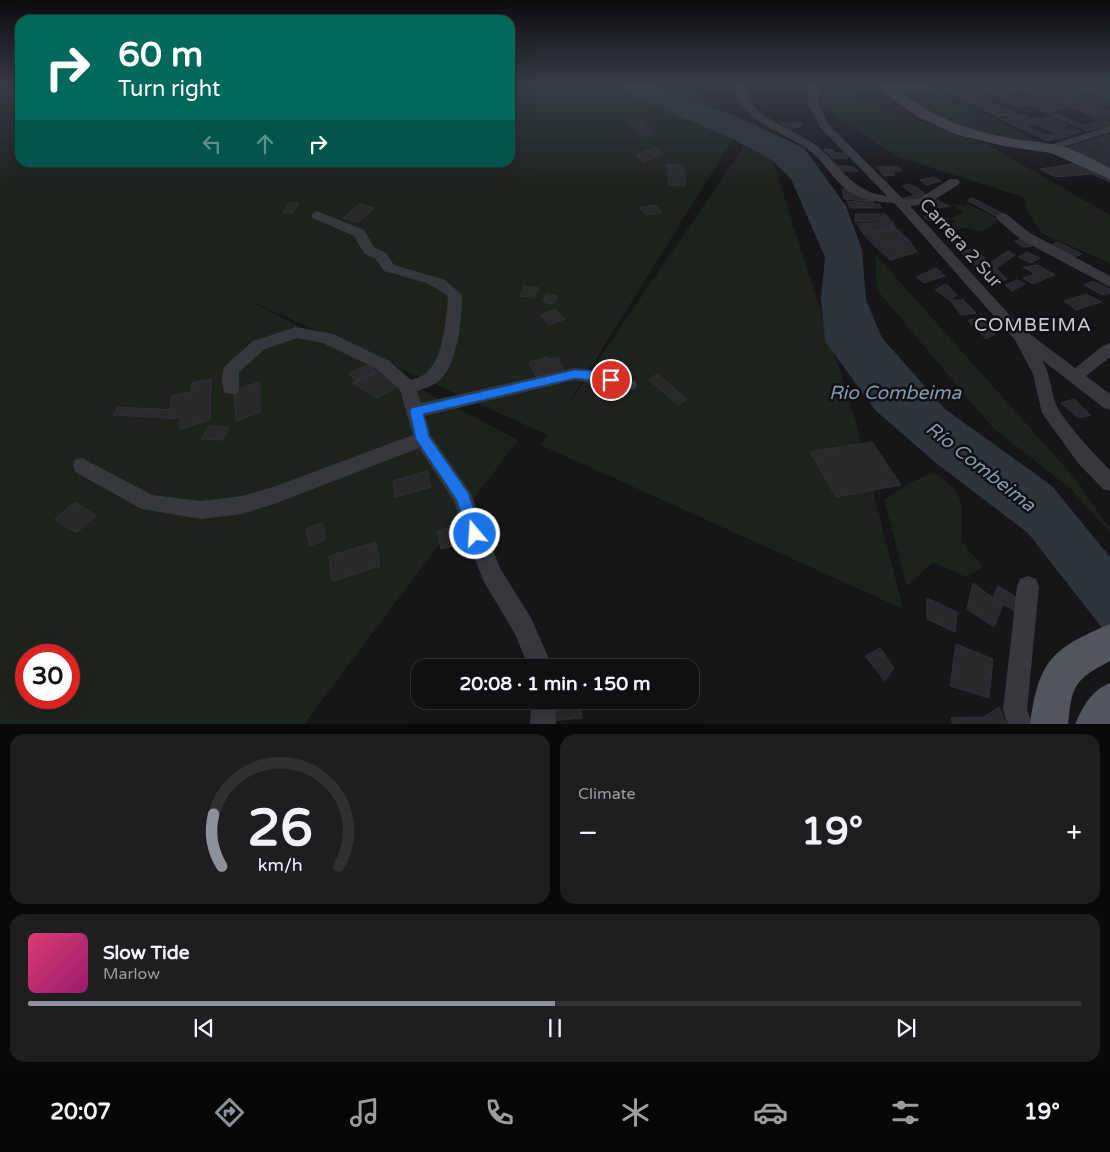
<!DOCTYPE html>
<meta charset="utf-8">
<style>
body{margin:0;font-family:"Varela Round",sans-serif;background:#1e1e20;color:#f1f3f6;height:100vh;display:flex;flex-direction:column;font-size:19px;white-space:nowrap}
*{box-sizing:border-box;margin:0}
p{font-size:16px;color:#9c9d9f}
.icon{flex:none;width:28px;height:28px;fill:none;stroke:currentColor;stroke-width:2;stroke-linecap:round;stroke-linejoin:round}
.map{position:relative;height:724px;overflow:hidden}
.details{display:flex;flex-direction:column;gap:10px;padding:10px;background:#09090a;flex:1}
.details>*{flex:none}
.top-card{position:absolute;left:15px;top:15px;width:500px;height:152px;border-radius:15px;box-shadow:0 5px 20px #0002,0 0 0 1px #303032;background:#00695c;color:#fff;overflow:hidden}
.speed{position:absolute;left:15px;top:644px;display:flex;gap:10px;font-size:25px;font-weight:700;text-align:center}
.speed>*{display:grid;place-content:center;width:65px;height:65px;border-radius:50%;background:#101012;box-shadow:0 5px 20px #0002,0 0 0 1px #303032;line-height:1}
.speed .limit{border:8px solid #d22;background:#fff;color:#111}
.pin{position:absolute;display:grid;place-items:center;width:42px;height:42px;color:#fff;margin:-21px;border:2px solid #fff;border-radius:50%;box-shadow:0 1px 5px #0007}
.me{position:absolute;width:55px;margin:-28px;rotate:342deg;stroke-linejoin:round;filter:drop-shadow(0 0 4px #0008)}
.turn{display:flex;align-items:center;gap:18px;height:105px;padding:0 20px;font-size:22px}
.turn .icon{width:65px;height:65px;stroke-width:2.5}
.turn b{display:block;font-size:35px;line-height:42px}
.lanes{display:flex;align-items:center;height:48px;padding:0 20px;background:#0003;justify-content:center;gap:25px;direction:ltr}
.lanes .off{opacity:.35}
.big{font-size:38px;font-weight:700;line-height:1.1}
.details .card{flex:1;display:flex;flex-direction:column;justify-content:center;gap:8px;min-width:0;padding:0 18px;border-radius:15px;background:#1e1e20}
.details .dial{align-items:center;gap:0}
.dial svg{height:130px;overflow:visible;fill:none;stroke:#303032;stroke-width:7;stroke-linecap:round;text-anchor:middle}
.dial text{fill:#f1f3f6;stroke:none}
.song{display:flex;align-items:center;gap:15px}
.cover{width:60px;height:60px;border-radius:8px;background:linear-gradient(135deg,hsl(340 70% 55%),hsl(320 70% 35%))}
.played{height:5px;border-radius:2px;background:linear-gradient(90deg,#8c9099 50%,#303032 50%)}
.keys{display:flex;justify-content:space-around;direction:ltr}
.heat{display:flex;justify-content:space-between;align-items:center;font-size:28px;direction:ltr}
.details .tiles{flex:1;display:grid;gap:10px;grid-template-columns:1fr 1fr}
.card:last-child{grid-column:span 2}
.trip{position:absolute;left:411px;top:659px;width:288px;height:50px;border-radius:15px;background:#101012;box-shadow:0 5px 20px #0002,0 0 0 1px #303032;font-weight:700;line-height:50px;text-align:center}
.tabs{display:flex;height:80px;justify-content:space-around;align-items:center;background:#060607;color:#9c9d9f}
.tabs .icon{width:35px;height:35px}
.tabs .on{color:#8c9099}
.tabs b{font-size:22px;color:#f1f3f6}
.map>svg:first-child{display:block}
</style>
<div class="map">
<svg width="1110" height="725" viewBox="0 0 1110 725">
<rect width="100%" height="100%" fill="#161618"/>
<path fill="#1c231d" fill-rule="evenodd" d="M0,85H20V162H510V85H696L706,107L733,139L561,415L744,146L773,161L856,422L903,609L541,445L548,435L246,299L518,440L304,724L0,725ZM26,655H69V698H26Z
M811,85H850L858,98L986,144L1110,215V263L1041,233L1027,210L1025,198L899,157L841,121Z
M927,86L1051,148L972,134L886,88Z
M1073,87L1110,101V103L1099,107L1059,92Z
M950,203L966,206L968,204L997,218V223L980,232L964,227L959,230L942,228L955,222L952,218L964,212Z
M875,254L1072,475L1110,529V533L1071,489L993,428L877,290Z
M933,473C966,490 963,508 961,541L983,567L966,577L933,562L907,586L884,500L912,482Z"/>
<path fill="#2c353c" d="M618,85H658L689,101L731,114L804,148L846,206L862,250L866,300L882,338L945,409L1052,486L1110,557V638L1028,533L936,463L875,410L825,341L821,298L825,257L791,179L773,161L733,139L635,97Z"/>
<path fill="#29292c" stroke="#303034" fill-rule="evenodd" d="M984,85L1000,93L990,95L987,93L979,95L982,97L965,101L935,86Z
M997,85H1042L1110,112V118L1103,120L1110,123V125L1087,131L1024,103L1043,98L1021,88L1001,93L990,87ZM1069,107L1102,120L1084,126L1051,112Z
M1073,85H1088L1110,94V100Z
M1110,85V94L1097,89L1108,85Z
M1003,93L1024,104L1027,105L1016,107L992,96Z
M979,98L1007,111L1012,110L1018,113L999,117L965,101Z
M1016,115H1023L1039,123L1026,126L1029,128L1023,130L1001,119L1014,117L1012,116Z
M1038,117L1042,119L1049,117L1067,125L1062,127L1068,130L1073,128L1081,132L1069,135L1032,119Z
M638,119L650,129L653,133L650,134L651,135L642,137L637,133L639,132L628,122Z
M799,122L803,125L790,129L782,123Z
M1041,123L1049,127L1068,136L1047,141L1025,130L1031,128L1045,135L1056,134L1036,124Z
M1107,135L1110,136V143L1097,138Z
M1097,138L1110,143V153L1084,142Z
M1084,142L1109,153L1089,160L1064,149Z
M655,147L663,154L643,162L636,155Z
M824,149L832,150L836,153H845L848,158L833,159Z
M1109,153L1110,169L1089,160Z
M1079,163L1098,172L1092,174L1055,177L1040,169Z
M667,165H683L686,186L669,185Z
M835,165L853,167L858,171H838Z
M877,167H898L902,171H892L895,175L884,176Z
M1098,172L1110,177V182L1092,174Z
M934,177L941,181L926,185L920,180Z
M909,184L918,188L924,193L915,196L902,186Z
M842,189L853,190L872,198L874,202L844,199Z
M925,194L949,206L939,208L927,203L909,204L903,198Z
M973,198L1005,215L996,216L967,200Z
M847,201L879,204L881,208H850Z
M289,203H299L293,213H283Z
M360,204L374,208L358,222L343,218Z
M655,205L662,212L646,215L640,208Z
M939,212L940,216L949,219L936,225L924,217Z
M855,214H886L890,220L855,222Z
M892,221L896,228L863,233L857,224Z
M897,229L908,239L873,245L863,233Z
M1021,239L1033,246L1023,247L1015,241Z
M909,240L917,252L890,260L875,246Z
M1058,242L1082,254L1075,257L1051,245Z
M975,249L996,268L1007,279L996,285L960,251Z
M1008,251L1015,255L996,268L990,263Z
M1027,252L1040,258L1031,263L1018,257Z
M1037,265L1055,275L1032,284L1023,278L1035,274L1023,267Z
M936,268L945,276L924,283L916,277Z
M1017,280L1025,284L1012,291L1005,285Z
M1093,281L1110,289V293L1102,295L1084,285Z
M946,284L957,295L950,300L935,290Z
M524,286L539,288L534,298L520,296Z
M546,294L557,296L554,304L543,302Z
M1086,294L1101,302L1076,310L1064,301Z
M950,300H963L976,313L961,315Z
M556,309L565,319L549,325L540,315Z
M978,317L995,334L986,339L968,321Z
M548,357L549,360L558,357L564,370L536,377L529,362Z
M370,364L375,371L355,381L349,373Z
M379,370L398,386L377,398L353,383Z
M657,374L687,399L678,405L649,380Z
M211,379L210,420L180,429V417L169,419L172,396L191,392L192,383Z
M260,382V412L236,421L234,390Z
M1074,399L1091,415L1078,418L1061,403Z
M118,407L173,410L168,418L113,415Z
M209,426L229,427L223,440L201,439Z
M872,442L901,485L836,497L810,452Z
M427,471L431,487L395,497L393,481Z
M75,502L96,516L76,533L55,519Z
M322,523L326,539L310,546L306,529Z
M453,527L457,545L441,549L437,531Z
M376,542L380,566L332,581L329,556Z
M973,583L1003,605L994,627L967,609Z
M998,586L1016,597V612L993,598Z
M927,598L957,612L955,632L927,619Z
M956,644L993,659L989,698L950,686Z
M880,648L894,668L885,681L865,656Z
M552,700H581L582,718L550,721Z
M999,707L1007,725H953L951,718L984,717Z"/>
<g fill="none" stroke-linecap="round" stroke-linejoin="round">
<path fill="#37383d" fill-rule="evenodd" d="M734,85H744C748,118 791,127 814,144C842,164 848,191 887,196L820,127L809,105L808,85H818L819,105L828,124L904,200L920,198L950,179H958L960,182L958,185L927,204L910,206L1016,322L1027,332L1075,368L1104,345L1110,343V357L1086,376L1110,394V410L1104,408L1042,360C1051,376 1050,388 1056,404C1061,419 1098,458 1110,470V491L1103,489L1078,463L1042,413L1033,374L1015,340L898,207L894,203C881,202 865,201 853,194C836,184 827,166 813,153C788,132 738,123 734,85Z
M1110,126V132L1051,151L1046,148L1047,146Z
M317,211L364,230L374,247L386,253L394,265L445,280L462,295C462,318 458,365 439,381C433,386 425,388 417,391L421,403L575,368C595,370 615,374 635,381L637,385L635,389C624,393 590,382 575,380L425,416L431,436L470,492L500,568L531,618L553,668H529L515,634L484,582L465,534L454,501L419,448L277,503L242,514L201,519L142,509L75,472L73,466L75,460L82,458L152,495L201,501L242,496L276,486L413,435L400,390L377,369L323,343L297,338L265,349L239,372V388L237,393L231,394L225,393C221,385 221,373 225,366L253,341L296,327L333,334L389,361L411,380C417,378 424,376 428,371C443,357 447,316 448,296L427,283L384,271L376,259L364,253L354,236L313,218L311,215Z
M1002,213L1006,214L1030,233L1110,276V287L1020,239L998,220L996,217Z
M1028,576L1036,579L1039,587L1027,710L1033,725H1008L1003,710L1017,587L1020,579Z
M531,700H555L556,725H530Z"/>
<path fill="#45474d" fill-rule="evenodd" d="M881,85H933L932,89L899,91C930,115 965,130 1004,137C1022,141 1042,141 1061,146C1078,151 1094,160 1110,168V179L1051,153L1004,146L958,135L920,118L881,91L879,88Z"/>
<path fill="#53555c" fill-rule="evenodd" d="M1110,624V661C1074,680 1072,685 1068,725H1030C1039,660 1051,649 1110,624Z
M1110,683V725H1075C1083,706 1091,691 1110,683Z"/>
</g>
<linearGradient id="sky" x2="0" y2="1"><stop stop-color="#0c0c0d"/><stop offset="0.45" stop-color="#363c48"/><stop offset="1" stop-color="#363c48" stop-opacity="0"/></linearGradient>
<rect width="1110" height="187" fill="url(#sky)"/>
<path fill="#1a73e8" stroke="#114b97" d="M575,370L593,371L615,377L617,380L611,385L593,380L575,378L423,414L429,437L468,493L482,534L480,539L475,541L470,539L457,500L416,439L410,411L412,408Z"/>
<g text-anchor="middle" stroke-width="5" stroke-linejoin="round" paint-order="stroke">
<g font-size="18" fill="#a8adb8" stroke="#111113">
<text transform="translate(961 243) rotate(48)" y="6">Carrera 2 Sur</text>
</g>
<g font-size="19" letter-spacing="1" fill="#c9ccd4" stroke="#111113">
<text x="1033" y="331">COMBEIMA</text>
</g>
<g font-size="19" font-style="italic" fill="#7f9bb3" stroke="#111113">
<text x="895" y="399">Rio Combeima</text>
<text transform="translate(981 466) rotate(38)" y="7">Río Combeima</text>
</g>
</g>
</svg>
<div class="speed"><div class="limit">30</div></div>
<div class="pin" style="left:611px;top:380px;background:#d93025"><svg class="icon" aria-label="arrive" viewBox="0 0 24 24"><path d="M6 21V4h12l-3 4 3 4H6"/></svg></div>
<svg class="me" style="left:475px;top:534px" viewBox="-20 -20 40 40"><circle r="17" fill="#1a73e8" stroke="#fff" stroke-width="3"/><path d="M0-11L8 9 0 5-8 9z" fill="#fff"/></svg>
<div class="trip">20:08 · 1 min · 150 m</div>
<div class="top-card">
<div class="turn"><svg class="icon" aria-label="right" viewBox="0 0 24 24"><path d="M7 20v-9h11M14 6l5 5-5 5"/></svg><div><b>60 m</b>Turn right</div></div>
<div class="lanes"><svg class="icon off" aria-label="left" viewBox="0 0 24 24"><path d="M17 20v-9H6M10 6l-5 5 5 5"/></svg><svg class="icon off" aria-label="ahead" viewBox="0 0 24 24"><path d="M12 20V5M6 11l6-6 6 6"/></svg><svg class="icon" aria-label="right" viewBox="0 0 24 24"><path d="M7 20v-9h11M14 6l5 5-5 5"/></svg></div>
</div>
</div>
<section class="details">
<div class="tiles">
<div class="card dial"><svg viewBox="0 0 100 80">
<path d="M14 69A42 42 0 1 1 86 69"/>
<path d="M14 69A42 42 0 0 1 9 37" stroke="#8c9099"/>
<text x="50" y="56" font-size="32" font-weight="700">26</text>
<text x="50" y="72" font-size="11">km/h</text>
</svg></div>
<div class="card"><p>Climate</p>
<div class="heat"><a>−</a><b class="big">19°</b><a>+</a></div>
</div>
<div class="card">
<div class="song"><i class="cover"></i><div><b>Slow Tide</b><p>Marlow</p></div></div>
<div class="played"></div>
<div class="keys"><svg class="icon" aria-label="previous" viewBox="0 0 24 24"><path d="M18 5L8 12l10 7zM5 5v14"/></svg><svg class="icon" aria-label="pause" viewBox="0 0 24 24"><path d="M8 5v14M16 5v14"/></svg><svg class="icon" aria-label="next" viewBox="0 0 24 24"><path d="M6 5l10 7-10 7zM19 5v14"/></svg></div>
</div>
</div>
</section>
<nav class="tabs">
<b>20:07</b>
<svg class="icon on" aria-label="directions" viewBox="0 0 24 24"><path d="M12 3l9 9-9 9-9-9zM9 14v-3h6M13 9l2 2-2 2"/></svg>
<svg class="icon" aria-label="music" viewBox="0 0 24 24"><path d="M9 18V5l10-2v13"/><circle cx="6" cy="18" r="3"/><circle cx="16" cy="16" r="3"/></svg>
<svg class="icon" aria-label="phone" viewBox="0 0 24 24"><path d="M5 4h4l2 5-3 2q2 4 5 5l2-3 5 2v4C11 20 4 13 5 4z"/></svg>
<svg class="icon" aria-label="climate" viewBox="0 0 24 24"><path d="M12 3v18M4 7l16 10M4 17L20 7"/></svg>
<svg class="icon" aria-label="car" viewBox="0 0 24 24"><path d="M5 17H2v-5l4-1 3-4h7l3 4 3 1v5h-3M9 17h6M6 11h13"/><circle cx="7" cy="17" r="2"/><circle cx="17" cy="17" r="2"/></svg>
<svg class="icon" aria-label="filters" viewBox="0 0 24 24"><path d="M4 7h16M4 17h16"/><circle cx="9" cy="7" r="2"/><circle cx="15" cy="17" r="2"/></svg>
<b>19°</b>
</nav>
